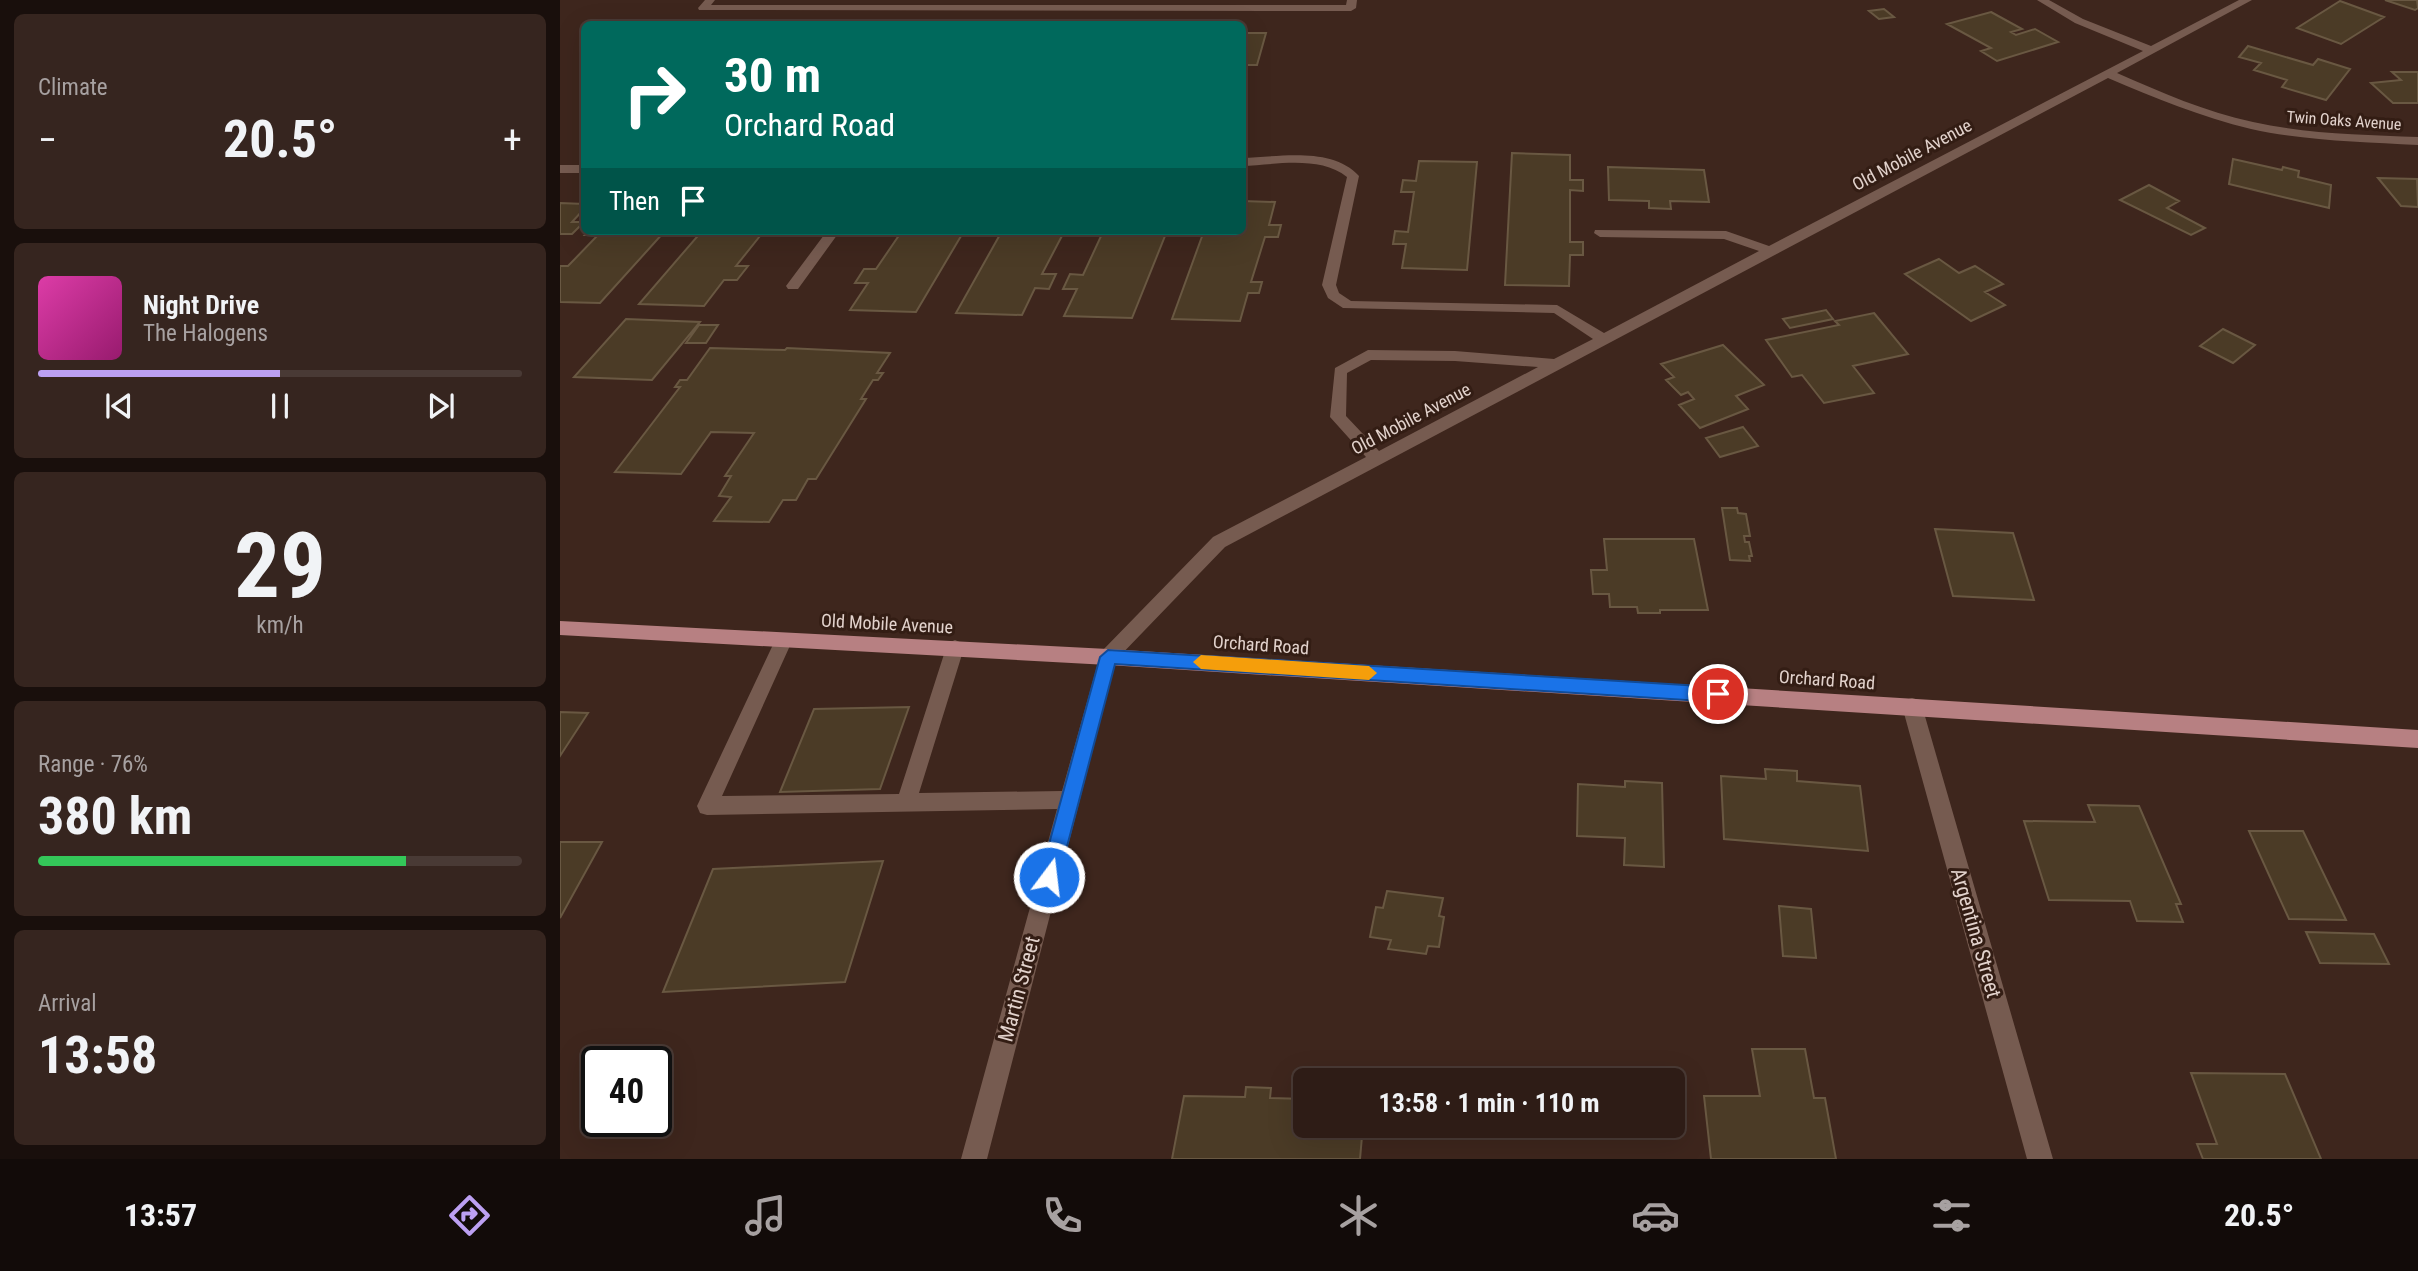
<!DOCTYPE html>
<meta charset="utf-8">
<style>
body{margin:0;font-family:"Roboto Condensed",sans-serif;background:#36251f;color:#f1f3f6;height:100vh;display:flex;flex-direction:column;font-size:26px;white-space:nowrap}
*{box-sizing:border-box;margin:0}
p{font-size:23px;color:#a7a1a1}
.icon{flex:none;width:38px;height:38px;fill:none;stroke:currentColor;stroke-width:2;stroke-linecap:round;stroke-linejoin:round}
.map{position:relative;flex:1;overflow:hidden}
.side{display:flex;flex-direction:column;gap:14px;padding:14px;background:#190f0c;width:560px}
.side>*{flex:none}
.hud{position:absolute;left:21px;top:21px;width:665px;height:214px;border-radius:10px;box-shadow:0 7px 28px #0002,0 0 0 2px #493a35;background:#00695c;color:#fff;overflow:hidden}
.speed{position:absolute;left:21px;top:1046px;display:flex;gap:14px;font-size:35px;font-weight:700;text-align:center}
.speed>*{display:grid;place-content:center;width:91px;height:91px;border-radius:50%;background:#2e1c16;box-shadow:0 7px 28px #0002,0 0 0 2px #493a35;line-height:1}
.speed .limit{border:4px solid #111;border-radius:10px;background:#fff;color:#111}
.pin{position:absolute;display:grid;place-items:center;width:60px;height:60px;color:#fff;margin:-30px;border:4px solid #fff;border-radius:50%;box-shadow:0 2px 7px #0007}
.me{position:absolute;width:77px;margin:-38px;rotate:15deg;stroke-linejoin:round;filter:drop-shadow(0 0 5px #0008)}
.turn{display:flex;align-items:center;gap:24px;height:147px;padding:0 28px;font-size:32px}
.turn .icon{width:91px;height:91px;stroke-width:2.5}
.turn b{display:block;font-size:49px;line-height:60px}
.then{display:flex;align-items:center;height:66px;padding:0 28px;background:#0003;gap:14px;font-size:26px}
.big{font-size:52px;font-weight:700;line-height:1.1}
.side .card{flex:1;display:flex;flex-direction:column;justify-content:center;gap:10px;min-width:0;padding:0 24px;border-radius:10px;background:#36251f}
.side .dial{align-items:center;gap:0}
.dial b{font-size:91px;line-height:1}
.song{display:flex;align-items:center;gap:21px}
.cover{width:84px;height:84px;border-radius:10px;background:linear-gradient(135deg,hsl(320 70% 55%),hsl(320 70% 35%))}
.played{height:7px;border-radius:4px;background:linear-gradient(90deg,#bca0f2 50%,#493a35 50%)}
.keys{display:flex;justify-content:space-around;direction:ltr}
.heat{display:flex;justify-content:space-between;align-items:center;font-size:38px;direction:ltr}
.charge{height:10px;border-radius:5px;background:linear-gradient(90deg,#34c759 76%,#493a35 0)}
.trip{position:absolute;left:733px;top:1068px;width:392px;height:70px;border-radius:10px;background:#2e1c16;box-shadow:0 7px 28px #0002,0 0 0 2px #493a35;font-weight:700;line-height:70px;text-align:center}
.dock{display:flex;height:112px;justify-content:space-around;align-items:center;background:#120b09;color:#a7a1a1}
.dock .icon{width:49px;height:49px}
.dock .on{color:#bca0f2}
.dock b{font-size:32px;color:#f1f3f6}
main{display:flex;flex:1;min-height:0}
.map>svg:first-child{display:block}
</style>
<main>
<section class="side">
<div class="card"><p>Climate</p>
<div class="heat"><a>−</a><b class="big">20.5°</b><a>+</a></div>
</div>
<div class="card">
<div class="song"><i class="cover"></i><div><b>Night Drive</b><p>The Halogens</p></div></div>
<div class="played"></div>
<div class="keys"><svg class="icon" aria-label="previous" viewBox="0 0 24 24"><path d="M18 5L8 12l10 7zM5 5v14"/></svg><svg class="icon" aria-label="pause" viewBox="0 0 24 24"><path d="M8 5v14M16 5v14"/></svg><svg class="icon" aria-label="next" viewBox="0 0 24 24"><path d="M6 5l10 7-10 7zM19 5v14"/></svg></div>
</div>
<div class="card dial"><b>29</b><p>km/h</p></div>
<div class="card"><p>Range · 76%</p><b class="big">380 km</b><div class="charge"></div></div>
<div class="card"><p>Arrival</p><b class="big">13:58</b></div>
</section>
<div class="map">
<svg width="1858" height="1159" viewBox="0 0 1858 1159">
<rect width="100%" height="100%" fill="#3e261d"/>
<path fill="#4b3b26" stroke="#695842" stroke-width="2" d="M1825,0H1857L1858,8L1855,10Z
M1780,1L1824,17L1781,44L1737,28Z
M1324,9L1334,17L1319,19L1309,11Z
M1431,12L1462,29L1451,32L1456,35L1475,29L1498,42L1437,61L1421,51L1431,48L1387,24Z
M682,33H706L697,65H682Z
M1688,46L1753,65L1758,59L1790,69L1766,100L1722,87L1727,80L1694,70L1701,63L1679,57Z
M1832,72H1858V103H1833L1811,83L1841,80Z
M952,153L1010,155V180H1023V191L1010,190V242H1023V255H1010L1009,286L945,285Z
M1673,159L1722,170L1723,167L1739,171L1738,177L1771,185L1769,208L1669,184Z
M859,161L917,162L907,270L842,268L846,244H833L835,231L848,232L854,192H841L843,180L856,181Z
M1048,167L1144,170L1149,202L1110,201L1111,209L1089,208V201L1049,200Z
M1818,178L1857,179L1858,207L1841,206Z
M1589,185L1619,201L1607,208L1645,228L1631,235L1560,200Z
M682,201L715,202L709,225H721L718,237H705L691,282H702L699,293H688L680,321L612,319L644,231H682Z
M0,203L24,204V209L12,222H24L12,234H0Z
M29,231H105L40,303L0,302V266H8L38,235H25Z
M142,231H204L176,266H188L177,280H164L144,306L79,304Z
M342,231H404L356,312L290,310L308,283H295L304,269H316Z
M442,231H516L504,232L482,274H496L489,289L475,288L462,315L396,313Z
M532,231H607L572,318L504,316L517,289H503L510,274L523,275L542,234H530Z
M1379,259L1399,273L1415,266L1443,284L1425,292L1445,305L1411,321L1345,274Z
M1266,310L1273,319L1230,328L1223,319Z
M1314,313L1348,354L1293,366L1314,393L1264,403L1242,375L1232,377L1206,340L1279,325L1275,321Z
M66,319L140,322L92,380L14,377Z
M139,325H158L146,343H126Z
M1663,329L1695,345L1673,363L1640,346Z
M1163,345L1204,385L1176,396L1188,409L1140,428L1119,405L1134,399L1128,392L1121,395L1106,380L1114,377L1101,364Z
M150,348L225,350L227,348L330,353L317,373H323L318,380H313L301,399H306L256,479H248L236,500H223L209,522L154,521L171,497L159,496L171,476H165L194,433L151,432L121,474L55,472L120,387H115L120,380H127Z
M1183,427L1198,446L1160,457L1146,438Z
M1162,508H1177L1178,513L1186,514L1190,536H1184L1185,542H1189L1192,556H1189L1190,561L1170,560Z
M1375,529L1453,533L1474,600L1393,596Z
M1044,539H1134L1148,610H1100V613H1078L1077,607H1050L1049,594H1033L1031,570H1047Z
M349,707L320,789L220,792L254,709Z
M0,712L28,713L0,756Z
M1205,769L1237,771V781L1300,786L1308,851L1164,839L1161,776L1206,779Z
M1065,781L1102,783L1104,867L1064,865L1065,838L1017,836L1018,784L1065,787Z
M1528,805L1579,806L1621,904H1616L1623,922L1577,921L1570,901L1489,900L1464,821L1535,822Z
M1689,831H1743L1786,920L1729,919Z
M0,842H42L0,918Z
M323,861L285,982L103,992L153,869Z
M827,891L883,898L879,916L884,917L879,947L868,946L866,954L828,949L831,940L810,937L816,907L823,908Z
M1219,906L1251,909L1256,958L1223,956Z
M1746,932L1814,934L1829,964L1760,963Z
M1192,1049H1245L1254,1098H1265L1276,1159H1151L1144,1096H1200Z
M1631,1073L1725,1074L1761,1159H1643L1637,1144H1657Z
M686,1087L711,1088L710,1098L746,1099V1125H803L800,1159H612L624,1096L685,1097Z"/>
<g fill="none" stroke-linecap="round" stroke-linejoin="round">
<path fill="#765b50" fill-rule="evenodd" d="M145,0H155L151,5H786L787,0H797L796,8L791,11L139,10L138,8Z
M1477,0H1489L1523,19L1591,46L1679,0H1692L1557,73C1601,92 1645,112 1693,122C1747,134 1803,135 1858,137V145C1802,142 1746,141 1691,129C1641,117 1595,98 1548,78L665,547L556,660L427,1159H401L497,809L147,815L140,813L137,806L218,634H230L233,639L162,796L339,794L386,648L388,643L395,640L402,643L404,648L359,793L502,791L541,652L653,537L806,457L770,417L775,368L808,350L895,351L994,359L1033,339L994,313L783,308L768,298L762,285L787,177C759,155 715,165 682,166V158C718,157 772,146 799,176L776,285L779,293L791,301L997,305L1044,333L1199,251L1164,239L1040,237L1034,233L1035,230L1166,231L1209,246L1583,51L1515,23ZM811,360L895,361L978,367L819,451L786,416L787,373Z
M0,165H24V173H0Z
M267,231H280L238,289H228L226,286Z
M1352,698L1359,700L1362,706L1493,1159H1467L1342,706L1345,700Z"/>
<path fill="#b78082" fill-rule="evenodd" d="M0,621L548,649L1858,730V748L548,665L0,635Z"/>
</g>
<path fill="#1a73e8" stroke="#114b97" stroke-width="2" d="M548,650L1158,687L1167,694L1158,702L555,664L499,877L496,883L489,886L483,883L480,877L540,657Z"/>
<path fill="#f59e0b" d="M641,655L809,666L817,673L809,680L641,669L633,662Z"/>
<g text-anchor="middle" stroke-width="6" stroke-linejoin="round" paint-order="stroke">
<g font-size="16" fill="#e2d2cc" stroke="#331d14">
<text transform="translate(1784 120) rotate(4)" y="6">Twin Oaks Avenue</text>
</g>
<g font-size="18" fill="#e2d2cc" stroke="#331d14">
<text transform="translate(1352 155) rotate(-28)" y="6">Old Mobile Avenue</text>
<text transform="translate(851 419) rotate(-28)" y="6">Old Mobile Avenue</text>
<text transform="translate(327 624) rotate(3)" y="6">Old Mobile Avenue</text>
<text transform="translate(701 645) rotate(4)" y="6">Orchard Road</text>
<text transform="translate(1267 680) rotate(4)" y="6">Orchard Road</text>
</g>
<g font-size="21" fill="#e2d2cc" stroke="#331d14">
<text transform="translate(1416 933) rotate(74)" y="7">Argentina Street</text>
<text transform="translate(459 989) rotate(-75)" y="7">Martin Street</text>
</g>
</g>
</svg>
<div class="speed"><div class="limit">40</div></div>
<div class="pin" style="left:1158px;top:694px;background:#d93025"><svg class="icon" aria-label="arrive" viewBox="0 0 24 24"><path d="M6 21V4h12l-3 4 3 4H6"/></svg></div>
<svg class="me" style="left:489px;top:877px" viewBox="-20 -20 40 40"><circle r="17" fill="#1a73e8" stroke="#fff" stroke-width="3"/><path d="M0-11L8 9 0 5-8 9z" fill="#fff"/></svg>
<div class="trip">13:58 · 1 min · 110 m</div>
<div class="hud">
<div class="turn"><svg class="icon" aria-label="right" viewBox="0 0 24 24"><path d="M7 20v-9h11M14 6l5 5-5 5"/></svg><div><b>30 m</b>Orchard Road</div></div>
<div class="then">Then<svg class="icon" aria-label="arrive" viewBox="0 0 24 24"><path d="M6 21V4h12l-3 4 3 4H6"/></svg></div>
</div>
</div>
</main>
<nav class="dock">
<b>13:57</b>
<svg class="icon on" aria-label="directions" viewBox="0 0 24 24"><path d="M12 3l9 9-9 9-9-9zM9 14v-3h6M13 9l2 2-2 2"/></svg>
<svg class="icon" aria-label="music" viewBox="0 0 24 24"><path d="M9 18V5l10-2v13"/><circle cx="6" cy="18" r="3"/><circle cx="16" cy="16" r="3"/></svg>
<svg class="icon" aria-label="phone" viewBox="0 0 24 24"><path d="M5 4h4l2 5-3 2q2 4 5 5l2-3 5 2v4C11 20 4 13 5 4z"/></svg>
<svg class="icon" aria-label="climate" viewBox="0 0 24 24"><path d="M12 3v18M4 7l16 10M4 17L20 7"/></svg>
<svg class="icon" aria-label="car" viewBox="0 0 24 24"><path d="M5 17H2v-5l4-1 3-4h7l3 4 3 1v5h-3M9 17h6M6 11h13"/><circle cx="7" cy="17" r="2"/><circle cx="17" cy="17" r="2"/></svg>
<svg class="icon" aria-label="filters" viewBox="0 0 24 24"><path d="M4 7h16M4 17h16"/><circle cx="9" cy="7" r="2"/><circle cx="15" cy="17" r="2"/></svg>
<b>20.5°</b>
</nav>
